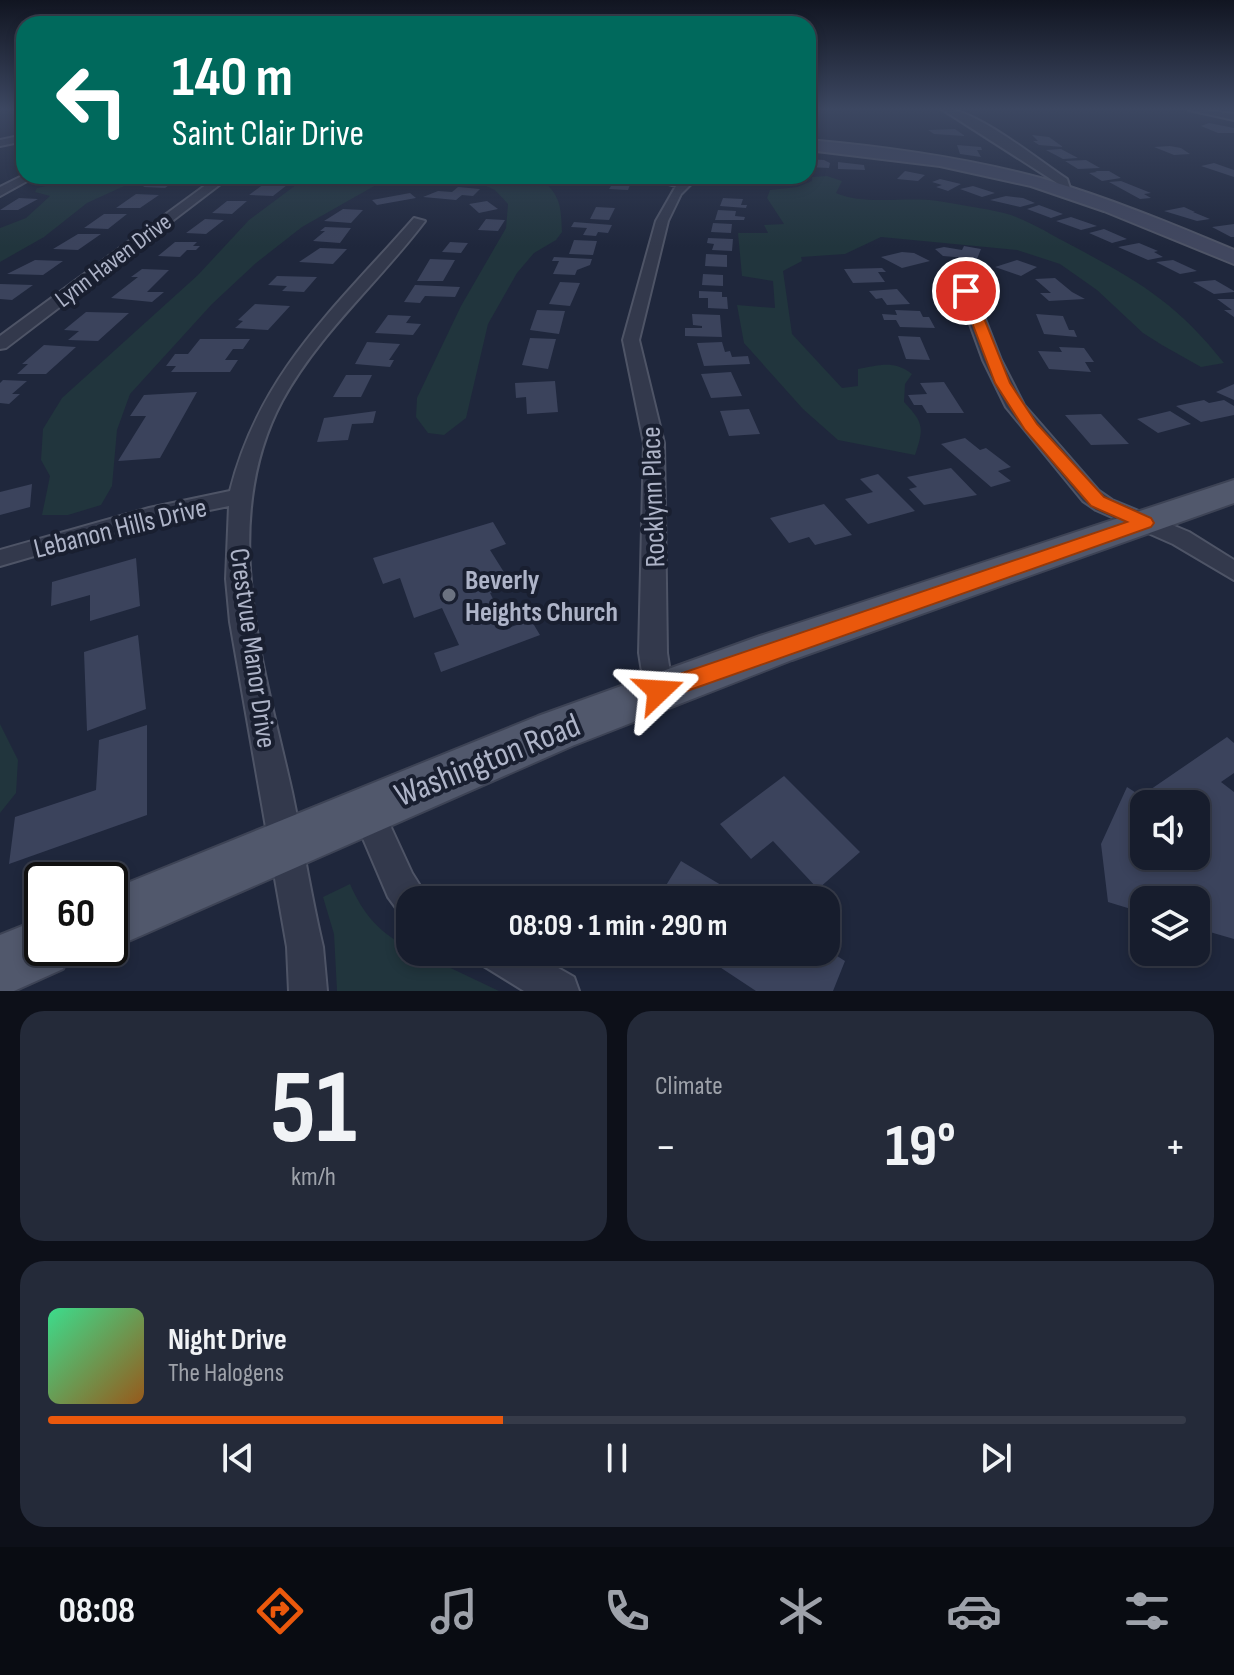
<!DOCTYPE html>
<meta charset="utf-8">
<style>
body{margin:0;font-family:"Sofia Sans Condensed",sans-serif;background:#242a39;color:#f1f3f6;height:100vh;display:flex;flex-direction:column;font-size:30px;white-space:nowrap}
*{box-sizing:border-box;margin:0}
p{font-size:26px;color:#9ea2aa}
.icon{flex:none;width:44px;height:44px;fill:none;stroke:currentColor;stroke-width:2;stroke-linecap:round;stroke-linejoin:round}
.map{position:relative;height:991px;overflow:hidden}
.sheet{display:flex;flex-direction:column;gap:20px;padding:20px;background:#0d1019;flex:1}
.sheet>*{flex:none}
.guide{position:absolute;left:16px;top:16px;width:800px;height:168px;border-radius:24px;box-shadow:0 4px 12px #0003,0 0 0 2px #363b49;background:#00695c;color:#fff;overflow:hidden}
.tools{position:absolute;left:1130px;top:790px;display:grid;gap:16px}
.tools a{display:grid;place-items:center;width:80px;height:80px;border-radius:16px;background:#171d2d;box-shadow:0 4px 12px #0003,0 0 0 2px #363b49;font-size:40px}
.speed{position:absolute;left:24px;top:862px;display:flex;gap:16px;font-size:40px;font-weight:700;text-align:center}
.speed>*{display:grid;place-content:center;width:104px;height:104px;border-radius:50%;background:#171d2d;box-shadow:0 4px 12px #0003,0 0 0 2px #363b49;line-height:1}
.speed .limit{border:4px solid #111;border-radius:12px;background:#fff;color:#111}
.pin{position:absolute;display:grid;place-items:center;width:68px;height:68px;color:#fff;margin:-34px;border:4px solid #fff;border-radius:50%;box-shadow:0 2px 8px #0007}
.me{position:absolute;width:88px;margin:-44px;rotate:70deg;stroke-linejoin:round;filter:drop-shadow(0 0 6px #0008)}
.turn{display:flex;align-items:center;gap:28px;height:168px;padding:0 24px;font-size:36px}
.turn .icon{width:104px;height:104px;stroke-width:2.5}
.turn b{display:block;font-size:56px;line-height:68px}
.big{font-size:60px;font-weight:700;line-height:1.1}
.sheet .tile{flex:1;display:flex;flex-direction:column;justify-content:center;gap:12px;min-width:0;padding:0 28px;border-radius:24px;background:#242a39}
.sheet .dial{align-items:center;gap:0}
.dial b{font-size:104px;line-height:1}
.song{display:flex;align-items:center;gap:24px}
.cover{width:96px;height:96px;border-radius:12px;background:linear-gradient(135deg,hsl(150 70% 55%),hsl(30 70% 35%))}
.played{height:8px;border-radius:4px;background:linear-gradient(90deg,#ea580c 40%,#363b49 40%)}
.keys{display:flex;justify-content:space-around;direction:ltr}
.heat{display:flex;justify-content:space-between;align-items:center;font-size:44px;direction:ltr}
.sheet .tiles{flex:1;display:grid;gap:20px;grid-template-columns:1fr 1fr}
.tile:last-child{grid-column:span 2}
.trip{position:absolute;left:396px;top:886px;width:444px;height:80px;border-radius:24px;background:#171d2d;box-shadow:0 4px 12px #0003,0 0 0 2px #363b49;font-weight:700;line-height:80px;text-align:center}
.menu{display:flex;height:128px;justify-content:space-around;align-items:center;background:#090c12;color:#9ea2aa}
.menu .icon{width:56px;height:56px}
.menu .active{color:#ea580c}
.menu b{font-size:36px;color:#f1f3f6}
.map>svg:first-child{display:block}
</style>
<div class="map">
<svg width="1234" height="991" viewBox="0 0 1234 991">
<rect width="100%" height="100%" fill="#1f273c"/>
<path fill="#21353d" d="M92,176H146L87,203L44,237L0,262V228L26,218L50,196L35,192L37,188Z
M308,176H537C560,194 561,203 562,232L556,240L534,253L517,273L488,324L466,418L444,435L428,433L416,417L417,398L461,306L506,228L508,204L495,190L486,186L404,179L383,181L302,227L256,263L212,304L130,394L117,430L112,486L101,505L68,515H42L50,476L41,460L43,429L62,398L198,275L249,220Z
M827,176L842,181L836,193C865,206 906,196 938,201C960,205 983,208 1004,213C1027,219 1050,234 1071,245C1138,281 1176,302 1224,363L1201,367L1162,345L1143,333L1097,290L1060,264L1017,250L881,237L845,254L801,257L802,261L783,271L792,334L842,388L858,386V369C880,365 894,360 912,374L905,384L904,402C924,423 924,428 915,455L838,440L803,409L744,343L737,305L775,308L773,281L742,276L738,233H768L764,225L784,224L767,198L770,190L797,187L812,181V177Z
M0,724L18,760L16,793L0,813Z
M350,884C363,914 380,934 410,948V952H417L499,991H337L334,934L323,897Z"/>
<path fill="#3b435c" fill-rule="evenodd" d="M1209,123L1234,128V133H1218L1201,126Z
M955,129L965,136L934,134L928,130Z
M1032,135L1049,137L1063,147L1039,145L1033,141H1038Z
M957,145L981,147L982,150H977L981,157L960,154Z
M1170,146L1181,148L1190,154L1174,155L1154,147Z
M1061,149L1078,158L1063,159L1046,150Z
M808,159L824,160L830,163L829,168L808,167Z
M1086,160L1100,168L1078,169L1065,161Z
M838,162L864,165L865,170L838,169Z
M1214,163L1234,170V177L1201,166Z
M905,171L925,175L918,181L897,179Z
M1095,171H1109L1121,178L1102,181L1089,173L1097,172Z
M159,176H181L165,188L143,187Z
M940,179L961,184L948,191L936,187L942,185L932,182Z
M607,181L631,182L628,190L609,189L611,186H604Z
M1121,181L1151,193L1144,194L1151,198L1140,199L1109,182Z
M264,184L287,185L273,196L249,195Z
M973,186L995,193L982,197L960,189Z
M458,187L480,189L473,196L462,195L456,200L423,197L438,191L452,192Z
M410,193L416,198L377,205L372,200Z
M136,194L159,195L140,208H116Z
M1006,196L1023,198L1035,203L1020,207L990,200Z
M19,198L38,199L18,210H0Z
M723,198L743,199L741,205H747L746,208L720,206Z
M227,201H247L232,214L212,213Z
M487,201L498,209L479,213L469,204Z
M1039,205L1063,214L1051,218L1027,209Z
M596,207L615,208L609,220L590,219Z
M1184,207L1195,212H1193L1210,219L1197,221L1164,211Z
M343,209L363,210L351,223L324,221Z
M718,210L736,211L735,216L745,217L744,220H715Z
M104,214H127L108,229L84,228Z
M1071,217L1097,226L1081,230L1056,221Z
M205,219L224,220L206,234L186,233Z
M486,219L505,220L498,231L478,230Z
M574,222L612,225L608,233L598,232L596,236L583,235L587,228L571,227Z
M713,223L732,224L731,233L711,232Z
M1234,224V237H1231L1212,227Z
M325,227L351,228L340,243L313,241L325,231H320Z
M1104,229L1127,239L1112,243L1089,233Z
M78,234H101L78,250L53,249Z
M708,238L733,239L732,251L712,250L714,244L707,243Z
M574,240L597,241L593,255L569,254Z
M175,242H197L193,246H200L196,250H187L180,257L158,256Z
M450,242L468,243L461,253L442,252Z
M1139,243L1158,251L1154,252L1163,257L1148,260L1118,247Z
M964,246L981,249L977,259L943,256L935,249L944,247L962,250Z
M320,248L347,249L333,264L299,262Z
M902,252L914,253L930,261L902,268L881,257Z
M706,254L727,255V267L705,266Z
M554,257L592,259L590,265L577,270L575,275L553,274L559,261H552Z
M430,259L455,260L443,281H417Z
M35,260L63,261L43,275L7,274Z
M1017,260L1037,267L1021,276L995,267Z
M1173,260L1197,271L1180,274L1156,262Z
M882,268L886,272H878L885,282L853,283L844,269Z
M142,269L169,270L147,292H164L152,302L111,298L138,277H131Z
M703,274L723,275V286L702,285Z
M277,276L317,277L304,292L282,291L287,286L268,285Z
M1055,278L1072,292L1085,299L1049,301L1040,293H1051L1035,279Z
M1215,280L1234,291V292L1214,294L1193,282Z
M560,282L580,283L570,306L549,304Z
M0,284L33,285L12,300L0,299Z
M415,285L460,287L455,297L425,296L420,303L404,302Z
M897,289L910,304L887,305L882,298L876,299L869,291Z
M699,291L722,292V297H727L728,309L708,308V298H699Z
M1217,299H1234V317L1224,310H1232Z
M255,304L290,306L268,330L235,328L243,321L238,320Z
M537,310L565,311L559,334L530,330Z
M895,310L920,311L923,317H929L935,328L900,327L896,320H884L882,314L897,315Z
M86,312L129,313L98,341L68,340L79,331L64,330Z
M692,314L720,315L722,337L685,336V328H702V326L693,325Z
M1036,314L1063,316L1069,330H1074L1077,337L1044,334Z
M388,315L411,316L406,323L421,324L413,335L375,333Z
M898,336L920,337L930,360L906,359Z
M530,338L556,339L548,369L522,365Z
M200,339H250L243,349H233L225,360H238L230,372H171L176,366H166L175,354H188Z
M367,342L400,344L389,360H394L390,367L355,364Z
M722,342L725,352L730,351L732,357L748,356L750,364L704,366L697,343Z
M44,345L76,347L46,374H17L28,364H22Z
M1059,347L1084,348L1094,362H1085L1091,372L1049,369L1038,351L1062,352Z
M731,372L742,396L711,398L701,374Z
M346,375H372L361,397H333Z
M3,380L27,381L12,394H20L9,404L0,403V383Z
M555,381L558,412L527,414L526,397L516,398L515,383Z
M944,382L964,413H927L922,405H914L908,395L927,394L920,383Z
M1234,384V400L1216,392Z
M197,392L160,458L118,461L146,416H130L144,395Z
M1204,400L1209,403L1224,400L1234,406V415L1201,422L1176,406Z
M749,409L760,434L729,436L720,411Z
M376,411L373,423L352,424L348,440L317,442L324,418Z
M1170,411L1191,424L1158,433L1137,419Z
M1101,414L1129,444L1091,445L1065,415Z
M965,438L980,450L986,448L1011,467L998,471L1011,481L991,487L941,444Z
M951,468L977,495L924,505L909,489L917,487L907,477Z
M878,474L915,511L868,524L845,499L873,492L860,479Z
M32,484L30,507L0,515V492Z
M824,504L852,535L815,545L809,537L789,543L770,518Z
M493,522L506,544L490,550L512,585L490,593L508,628L531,620L540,635L441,672L434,653L459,645L442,608L414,618L400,578L383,584L373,558Z
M136,558L140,606L90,621V595L51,606L52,582Z
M138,635L146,709L87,731L84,652Z
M147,725V815L9,864L15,817L96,790L99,740Z
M1227,737L1234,743V773L1221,782L1234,792V939L1196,928V900H1144V913L1108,902L1101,844L1127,787L1141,796ZM1144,804H1196V856H1144Z
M784,776L860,852L818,889L773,841L751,859L720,824Z
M681,861L746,900H657Z
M826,949L845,961L833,991H756L697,952H826Z"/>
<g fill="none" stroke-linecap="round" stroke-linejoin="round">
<g stroke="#4e5466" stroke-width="4">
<path id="street" d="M940,108C976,108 1036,159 1067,179L1071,191L1061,194L1057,183Z
M1187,108L1234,114V120L1189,110Z
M24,135V141L0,146V140Z
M24,175L36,176L0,196V187Z
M218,176H231L6,348L0,349V336Z
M639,176L682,180L686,176H699L681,194L668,221L639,340L664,443L667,653L673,691L669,699L659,703L649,699L645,691L639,653L644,443L623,340L656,221L676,186Z
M414,218L425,221C379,282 319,333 282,401C217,523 264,666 292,792C303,844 311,896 323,947L327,991H289L287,947L230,622L226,579L229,506L151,522L0,566V550L149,508L230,491C260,372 336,307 414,218Z
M966,286L974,291L1001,360L1024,405L1099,491L1112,500L1189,532L1234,560V580L1173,544L1096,510L1083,501L1006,407L983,360L958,291Z
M366,793L377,797L412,873L429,900H410V917L399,912L388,897L350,808L355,797Z
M477,952H530L574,977L579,991H524L482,965Z"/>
</g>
<g stroke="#4e5466" stroke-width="4">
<path id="secondary" d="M808,140C888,147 967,158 1044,179C1109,198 1172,224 1234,250V264L1104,211L1031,186L940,166L808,150Z"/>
</g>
<g stroke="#3d4355" stroke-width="4">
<path id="primary" d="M1234,480V503L792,660L572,746L131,940L110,948H109L110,890L538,716L760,636Z
M42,918V948H72L63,969L14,991H0V935Z"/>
</g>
<use href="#street" fill="#33394c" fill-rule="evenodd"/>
<use href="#secondary" fill="#41475f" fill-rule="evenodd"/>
<use href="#primary" fill="#51586c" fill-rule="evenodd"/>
</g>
<linearGradient id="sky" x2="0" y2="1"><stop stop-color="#111521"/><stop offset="0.44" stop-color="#3c4761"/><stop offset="1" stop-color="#3c4761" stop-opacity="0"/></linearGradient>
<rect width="1234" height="247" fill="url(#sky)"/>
<path fill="#ea580c" stroke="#983908" stroke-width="2" d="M966,287L973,291L1010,383L1037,424L1104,497L1151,518L1154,523L1151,527L667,698L659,701L650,698L647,691L650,684L1127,522L1091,506L1025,430L995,383L960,291Z"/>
<circle fill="#6b7280" stroke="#191f30" stroke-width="3" cx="449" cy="595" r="8"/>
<g text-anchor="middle" stroke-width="8" stroke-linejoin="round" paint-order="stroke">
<g font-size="24" fill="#aeb4c8" stroke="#191f30">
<text transform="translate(113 260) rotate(-37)" y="8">Lynn Haven Drive</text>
</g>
<g font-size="28" fill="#aeb4c8" stroke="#191f30">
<text transform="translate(652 497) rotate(-92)" y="10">Rocklynn Place</text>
<text transform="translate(120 527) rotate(-14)" y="10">Lebanon Hills Drive</text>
<text transform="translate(254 648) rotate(82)" y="10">Crestvue Manor Drive</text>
</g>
<g font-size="28" font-weight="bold" fill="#aeb4c8" stroke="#191f30" text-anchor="start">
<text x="465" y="589">Beverly<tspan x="465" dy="32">Heights Church</tspan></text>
</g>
<g font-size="34" fill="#aeb4c8" stroke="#191f30">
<text transform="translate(487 759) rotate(-22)" y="12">Washington Road</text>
</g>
</g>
</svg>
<div class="tools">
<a><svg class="icon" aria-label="sound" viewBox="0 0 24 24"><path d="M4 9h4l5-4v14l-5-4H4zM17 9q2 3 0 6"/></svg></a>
<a><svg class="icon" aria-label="layers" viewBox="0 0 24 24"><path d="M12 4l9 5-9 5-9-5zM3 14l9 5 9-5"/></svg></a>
</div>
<div class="speed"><div class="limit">60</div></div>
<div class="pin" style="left:966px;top:291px;background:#d93025"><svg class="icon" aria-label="arrive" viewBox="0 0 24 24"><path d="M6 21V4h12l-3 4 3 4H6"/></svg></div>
<svg class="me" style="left:659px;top:691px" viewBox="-20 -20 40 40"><path d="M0-17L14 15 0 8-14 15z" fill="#ea580c" stroke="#fff" stroke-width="4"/></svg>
<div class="trip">08:09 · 1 min · 290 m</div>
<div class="guide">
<div class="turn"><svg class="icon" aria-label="left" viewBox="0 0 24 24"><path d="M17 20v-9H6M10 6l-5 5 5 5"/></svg><div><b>140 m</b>Saint Clair Drive</div></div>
</div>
</div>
<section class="sheet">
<div class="tiles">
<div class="tile dial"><b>51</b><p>km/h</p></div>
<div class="tile"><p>Climate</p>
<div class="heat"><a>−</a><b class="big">19°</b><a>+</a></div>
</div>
<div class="tile">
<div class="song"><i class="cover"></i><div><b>Night Drive</b><p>The Halogens</p></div></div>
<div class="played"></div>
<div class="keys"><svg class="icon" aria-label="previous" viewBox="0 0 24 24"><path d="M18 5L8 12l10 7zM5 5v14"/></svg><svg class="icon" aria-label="pause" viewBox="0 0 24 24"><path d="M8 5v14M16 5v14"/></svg><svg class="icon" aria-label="next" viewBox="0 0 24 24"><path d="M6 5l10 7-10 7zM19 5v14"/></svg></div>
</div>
</div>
</section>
<nav class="menu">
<b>08:08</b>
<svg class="icon active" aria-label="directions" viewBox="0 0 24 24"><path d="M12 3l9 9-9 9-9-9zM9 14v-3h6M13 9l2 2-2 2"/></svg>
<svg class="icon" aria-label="music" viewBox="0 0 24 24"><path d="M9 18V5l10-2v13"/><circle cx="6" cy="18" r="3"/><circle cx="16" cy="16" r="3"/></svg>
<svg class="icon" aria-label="phone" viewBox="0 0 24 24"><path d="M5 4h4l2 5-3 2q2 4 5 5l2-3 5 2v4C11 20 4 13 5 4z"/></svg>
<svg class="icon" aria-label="climate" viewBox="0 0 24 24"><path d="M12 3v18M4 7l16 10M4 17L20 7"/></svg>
<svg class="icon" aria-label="car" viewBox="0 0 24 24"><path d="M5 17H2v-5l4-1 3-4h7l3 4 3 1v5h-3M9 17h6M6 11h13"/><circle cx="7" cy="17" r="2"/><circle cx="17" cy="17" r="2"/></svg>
<svg class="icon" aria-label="filters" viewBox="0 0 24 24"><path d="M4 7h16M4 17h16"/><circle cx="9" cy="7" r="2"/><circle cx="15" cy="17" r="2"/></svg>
</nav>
